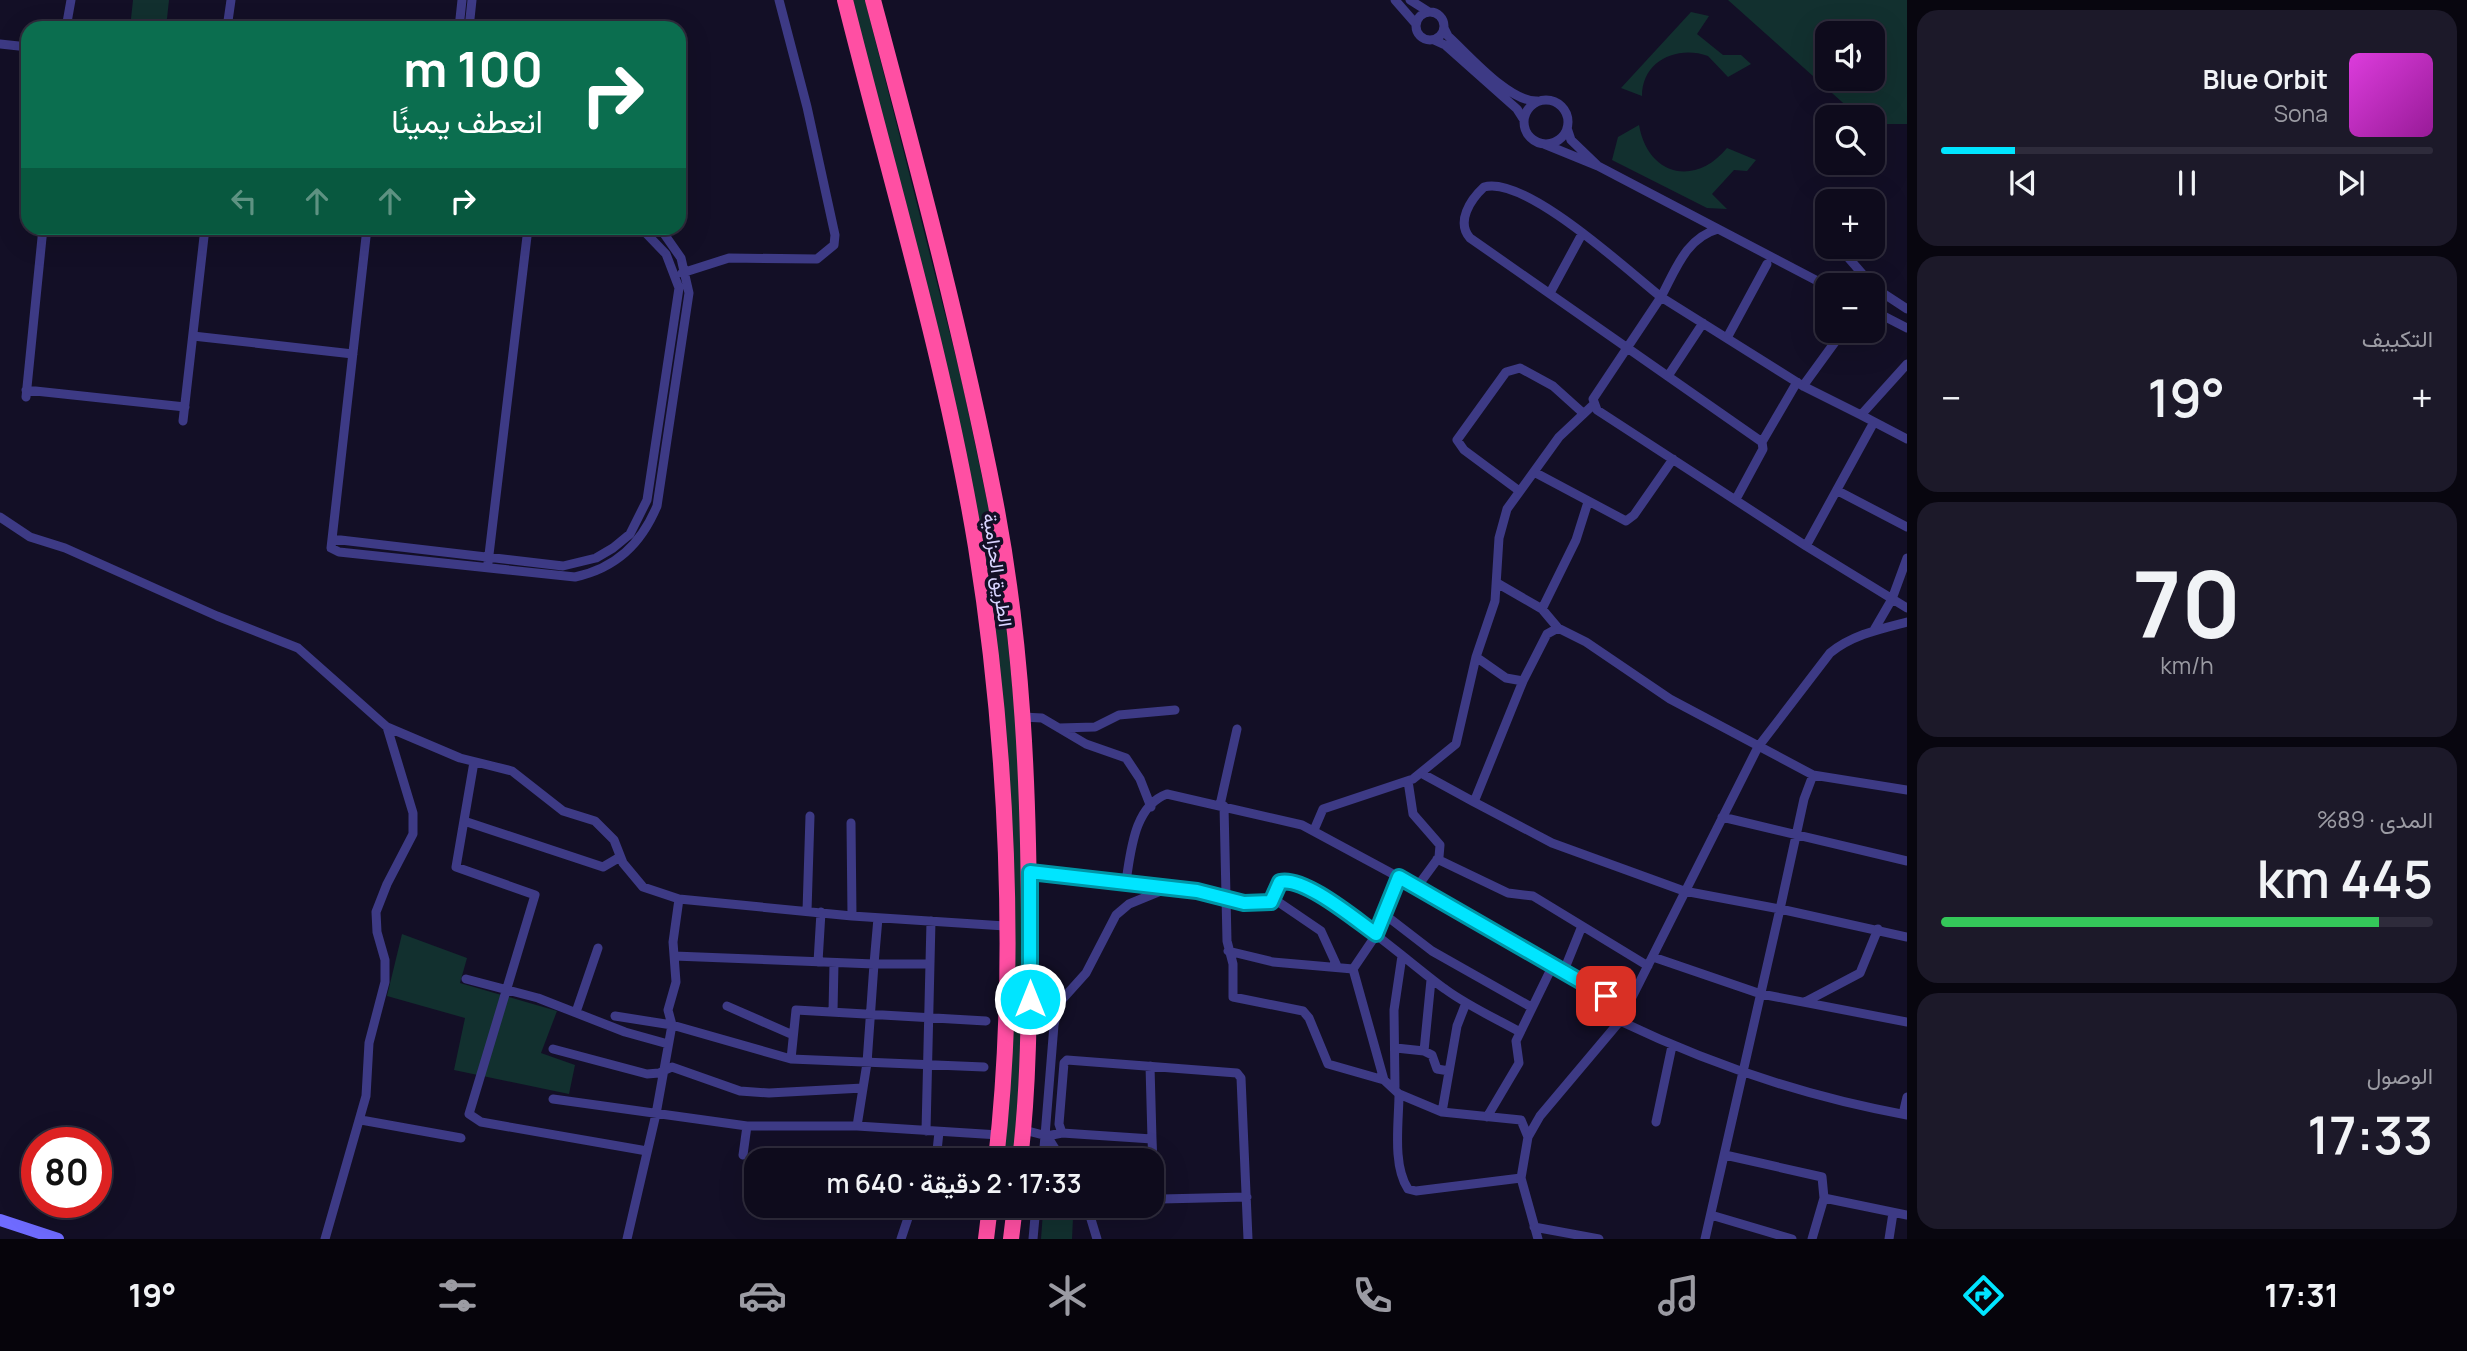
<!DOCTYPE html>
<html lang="ar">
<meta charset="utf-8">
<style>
body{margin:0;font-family:Manrope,Vazirmatn,sans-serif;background:#1c1929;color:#f1f3f6;direction:rtl;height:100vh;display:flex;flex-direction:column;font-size:26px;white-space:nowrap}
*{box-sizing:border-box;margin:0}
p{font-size:23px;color:#9b9ba3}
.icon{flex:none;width:38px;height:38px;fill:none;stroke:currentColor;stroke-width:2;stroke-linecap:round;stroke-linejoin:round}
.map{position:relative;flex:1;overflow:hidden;direction:ltr}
.details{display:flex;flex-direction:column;gap:10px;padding:10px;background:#08060f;width:560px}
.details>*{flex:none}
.banner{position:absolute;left:21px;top:21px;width:665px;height:214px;border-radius:21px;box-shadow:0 7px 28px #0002,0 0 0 2px #2e2b3b;direction:rtl;background:#0b6e4f;color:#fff;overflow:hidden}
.fabs{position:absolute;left:1815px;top:21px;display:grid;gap:14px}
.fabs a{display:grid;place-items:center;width:70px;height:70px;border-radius:14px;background:#0e0b1c;box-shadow:0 7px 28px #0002,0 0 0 2px #2e2b3b;font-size:35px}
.speed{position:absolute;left:21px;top:1127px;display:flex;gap:14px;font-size:35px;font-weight:700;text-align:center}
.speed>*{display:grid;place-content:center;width:91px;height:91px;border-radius:50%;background:#0e0b1c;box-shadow:0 7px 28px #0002,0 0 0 2px #2e2b3b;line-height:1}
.speed .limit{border:10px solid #d22;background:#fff;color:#111}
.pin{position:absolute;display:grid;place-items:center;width:60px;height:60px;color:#fff;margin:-30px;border-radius:14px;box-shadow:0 4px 10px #0006}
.me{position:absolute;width:77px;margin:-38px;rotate:0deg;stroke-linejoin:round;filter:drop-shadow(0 0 5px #0008)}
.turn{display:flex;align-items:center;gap:24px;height:147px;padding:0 28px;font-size:32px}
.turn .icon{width:91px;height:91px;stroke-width:2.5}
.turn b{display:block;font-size:49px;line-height:60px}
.lanes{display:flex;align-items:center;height:66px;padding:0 28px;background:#0003;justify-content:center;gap:35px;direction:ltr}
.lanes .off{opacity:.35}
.big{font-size:52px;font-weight:600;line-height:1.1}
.details .card{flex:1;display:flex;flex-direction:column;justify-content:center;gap:10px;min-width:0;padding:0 24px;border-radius:21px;background:#1c1929}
.details .dial{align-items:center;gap:0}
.dial b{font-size:91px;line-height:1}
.song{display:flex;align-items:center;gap:21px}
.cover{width:84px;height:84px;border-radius:10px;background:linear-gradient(135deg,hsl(300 70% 55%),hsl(300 70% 35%))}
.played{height:7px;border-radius:4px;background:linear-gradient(90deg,#00e5ff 15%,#2e2b3b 15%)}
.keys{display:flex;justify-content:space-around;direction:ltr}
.heat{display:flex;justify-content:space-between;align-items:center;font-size:38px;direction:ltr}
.charge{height:10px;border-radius:5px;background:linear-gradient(90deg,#34c759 89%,#2e2b3b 0)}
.trip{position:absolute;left:744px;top:1148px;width:420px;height:70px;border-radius:21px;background:#0e0b1c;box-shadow:0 7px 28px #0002,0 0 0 2px #2e2b3b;font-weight:600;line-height:70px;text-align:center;direction:rtl}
.menu{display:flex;height:112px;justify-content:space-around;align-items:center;background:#06040b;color:#9b9ba3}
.menu .icon{width:49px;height:49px}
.menu .on{color:#00e5ff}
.menu b{font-size:32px;color:#f1f3f6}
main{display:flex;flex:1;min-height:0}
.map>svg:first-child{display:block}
</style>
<main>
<section class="details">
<div class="card">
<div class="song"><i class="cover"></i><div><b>Blue Orbit</b><p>Sona</p></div></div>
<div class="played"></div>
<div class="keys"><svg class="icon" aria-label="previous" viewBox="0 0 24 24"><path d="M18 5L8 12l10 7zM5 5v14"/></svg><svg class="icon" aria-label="pause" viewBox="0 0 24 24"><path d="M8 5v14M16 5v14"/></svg><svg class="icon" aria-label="next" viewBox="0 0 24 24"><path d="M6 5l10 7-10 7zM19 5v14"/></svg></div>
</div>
<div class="card"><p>التكييف</p>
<div class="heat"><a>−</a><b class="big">19°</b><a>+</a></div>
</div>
<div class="card dial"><b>70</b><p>km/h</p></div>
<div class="card"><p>المدى · 89%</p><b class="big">445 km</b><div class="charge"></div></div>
<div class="card"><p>الوصول</p><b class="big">17:33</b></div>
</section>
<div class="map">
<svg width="1907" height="1239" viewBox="0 0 1907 1239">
<rect width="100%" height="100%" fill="#130f26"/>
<path fill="#12302f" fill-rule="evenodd" d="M133,0H169L166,28H130Z
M849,0H865L961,377L998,553L1023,781L1025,1005L1014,1160H1000L1009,1017L983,567Z
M1728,0H1907V124H1873L1872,117H1851V110ZM1872,33V79H1827V33Z
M1691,12L1709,16L1697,34L1723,55H1741L1751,64L1728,77L1708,56C1677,45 1642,61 1642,96L1621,88Z
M1639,125C1648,176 1695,187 1727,148L1756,160L1747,171L1734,170L1712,194L1727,209L1707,208L1612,160L1618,137Z
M402,934L467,958L460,983L557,1011L541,1053L575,1065L569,1094L454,1070L465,1018L387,996Z
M1070,1210L1073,1218L1072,1239H1041L1043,1212Z"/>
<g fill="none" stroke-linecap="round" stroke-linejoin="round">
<path stroke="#3d3a85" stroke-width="9" d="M1395,0L1416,24
M1410,0L1429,12
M1416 26a14 14 0 1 1 28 0a14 14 0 1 1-28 0Z
M66,28L71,0
M227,28L231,0
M459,28L462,0
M469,28L472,0
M1444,28L1448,36C1469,55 1509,102 1537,101
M1434,40L1445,45L1517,109L1524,120
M0,44L28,47
M1524 122a22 22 0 1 1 44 0a22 22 0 1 1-44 0Z
M1544,144L1598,166L1571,140L1567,128
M1598,166L1827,286
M367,228L331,548L339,552L575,577C616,568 641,544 657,506L689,293L681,258L660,228
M1718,229C1686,238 1676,269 1661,297C1627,270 1525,175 1484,187C1470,200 1456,222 1470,238L1762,442L1763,449L1736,499
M1839,247L1872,285
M682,273L729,258L817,259L834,245L835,235L807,107L779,0
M1872,286L1907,309
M1550,293L1582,234
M1872,310L1907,328
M193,336L353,354
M1728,336L1767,264
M1907,364L1861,415L1907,439
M1668,376L1703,323
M1803,386L1843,331
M26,390L185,407
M26,397L43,228
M183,421L205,228
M1874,422L1806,546L1907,608
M1762,442L1797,382
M1534,472L1626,521L1634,515L1673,459
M1518,490L1464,450L1457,440L1506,372L1520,368L1553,386L1583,413
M1838,491L1907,527
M0,517L30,537L65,548L217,616L298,648L387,727L460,758L512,771L563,811L595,821L614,840L623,863L643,887L679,899L673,942L676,982L668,1010L672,1025L656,1114L627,1239
M332,539L563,566L596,558L613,548L630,534L647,500L679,288L666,254L641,228
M1806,546L1597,410L1593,399L1661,297L1803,386L1861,415
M488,563L528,228
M1497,583L1542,609L1558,628
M1542,609L1576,540L1588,502
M1874,630L1892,599L1907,558
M1476,657L1506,678L1523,681L1547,634L1558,628L1586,642L1670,699L1813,775L1907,790
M1523,681L1474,802L1552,843L1684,891L1780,909L1804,799L1813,775
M1023,717L1042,718L1086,744L1126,758L1140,779L1151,807
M1059,728L1095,727L1119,715L1175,710
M474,762L456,867L535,895L469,1114L481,1122L647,1151
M1421,773L1474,802
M1408,781L1413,814L1440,845L1439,857L1417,887
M1220,805L1237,729
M1224,806L1227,941L1233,964V997L1303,1011L1309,1018L1328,1064L1384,1080L1399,1094L1442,1112L1521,1120L1528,1137L1521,1178L1538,1239
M1722,817L1907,861
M464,821L603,867L620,857
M851,823L852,916
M1314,830L1323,809L1413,779L1456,744L1476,657L1495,601L1499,538L1507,509L1559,437L1593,405
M1437,859L1508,893L1533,896L1648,966
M1030,872L1197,891L1244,903L1271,902L1280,882C1311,874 1416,969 1445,989C1468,1006 1495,1018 1520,1032
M1126,881C1131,851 1134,806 1167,794L1302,825L1417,887L1552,967L1516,1041L1519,1063L1487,1117
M679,899L852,916L1005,926
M1274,899L1321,931L1337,966
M807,911L810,816
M1384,914L1432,951L1531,1007
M1228,951L1273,962L1353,969
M674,956L874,964L878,918
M1653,957L1761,994L1907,1022
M818,962L821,912
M930,964H874L867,1063L857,1126L999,1135
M1552,967L1627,1008
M1563,973L1582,926
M466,979L538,998L625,1032L668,1044
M1805,1002L1860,973L1878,929
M727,1006L793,1035
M576,1012L598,948
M833,1012L834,963
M615,1016L672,1025L791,1059L984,1067
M1620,1021C1712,1065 1807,1097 1907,1115
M1396,1048L1424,1051L1431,980
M553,1049L647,1074L659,1073L672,1067L740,1091L769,1093L863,1088
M1424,1051L1432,1055L1437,1069L1449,1071
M791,1059L796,1010L986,1021
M1384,1080L1353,969L1376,935L1399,877
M1395,1087L1394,1010L1402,956
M1399,1094C1399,1121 1392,1165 1408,1189L1416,1191L1521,1178
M553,1099L747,1126H857
M1442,1112L1457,1026L1466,1003
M1903,1114L1907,1097
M361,1120L461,1138
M1656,1122L1672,1046
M1024,1130L1047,1136L1062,1133L1152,1139L1150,1066
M926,1131L931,921
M1062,1133L1059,1124L1064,1063L1067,1060L1237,1073L1241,1078L1248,1239
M1047,1136L1062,1160
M1528,1137L1540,1116L1620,1021L1758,747L1830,653C1852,635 1880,629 1907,622
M1152,1139L1154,1189L1161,1199L1247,1197
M743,1155L747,1126
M1725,1155L1822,1177L1824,1198L1812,1239
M936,1160L939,1132
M1043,1160L1054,1025L1059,1003L1086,973L1116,915L1129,904L1168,888
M1824,1198L1907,1215
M1087,1206L1097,1239
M1711,1215L1792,1239
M1534,1227L1599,1239
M325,1239L366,1096L369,1043L385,982V960L377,932L376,912L387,884L413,834V813L387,727
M901,1239L912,1206
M1033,1239L1036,1206
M1705,1239L1780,909L1907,937
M1889,1239L1893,1213"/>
<path stroke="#6f6bff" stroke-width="12" d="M0,1220L58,1239"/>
<path stroke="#ff4fa3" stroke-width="16" d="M845,0C890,180 946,364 976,547C1007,740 1018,966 996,1160
M873,0C917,165 962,332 995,500C1023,644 1029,790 1029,936C1029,1011 1029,1085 1020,1160
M986,1239L990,1206
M1011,1239L1015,1206"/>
</g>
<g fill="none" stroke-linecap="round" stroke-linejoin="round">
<g stroke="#0095a6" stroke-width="18">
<path id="route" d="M1030,999V872L1197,891L1244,903L1271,902L1280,882C1304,876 1356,920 1376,934L1399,877L1606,996"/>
</g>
<use href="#route" stroke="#00e5ff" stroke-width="12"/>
</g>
<g text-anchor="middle" stroke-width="7" stroke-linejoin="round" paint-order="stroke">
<g font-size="19" fill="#d9d4ff" stroke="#130f26">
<text transform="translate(998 570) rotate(82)" y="7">الطريق الحزامية</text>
</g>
</g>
</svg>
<div class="fabs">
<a><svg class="icon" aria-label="sound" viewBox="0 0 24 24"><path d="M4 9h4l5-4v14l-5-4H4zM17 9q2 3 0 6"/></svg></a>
<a><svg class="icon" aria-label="search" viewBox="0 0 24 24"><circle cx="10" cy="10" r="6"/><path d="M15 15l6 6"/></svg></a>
<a>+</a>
<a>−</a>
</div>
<div class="speed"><div class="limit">80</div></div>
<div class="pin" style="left:1606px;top:996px;background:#d93025"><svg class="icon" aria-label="arrive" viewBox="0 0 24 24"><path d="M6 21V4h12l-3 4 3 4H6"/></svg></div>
<svg class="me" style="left:1030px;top:999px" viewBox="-20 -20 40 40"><circle r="17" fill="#00e5ff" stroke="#fff" stroke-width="3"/><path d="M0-11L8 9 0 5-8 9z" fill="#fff"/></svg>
<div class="trip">17:33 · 2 دقيقة · 640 m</div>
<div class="banner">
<div class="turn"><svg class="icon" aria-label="right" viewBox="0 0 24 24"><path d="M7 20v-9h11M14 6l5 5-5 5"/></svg><div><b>100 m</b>انعطف يمينًا</div></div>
<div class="lanes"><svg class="icon off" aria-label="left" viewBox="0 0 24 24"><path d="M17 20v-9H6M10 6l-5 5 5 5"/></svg><svg class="icon off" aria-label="ahead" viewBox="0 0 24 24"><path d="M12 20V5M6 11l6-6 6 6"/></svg><svg class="icon off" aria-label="ahead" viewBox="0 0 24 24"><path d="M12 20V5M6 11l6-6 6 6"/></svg><svg class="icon" aria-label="right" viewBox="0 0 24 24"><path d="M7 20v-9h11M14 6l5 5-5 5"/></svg></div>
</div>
</div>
</main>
<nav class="menu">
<b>17:31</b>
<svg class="icon on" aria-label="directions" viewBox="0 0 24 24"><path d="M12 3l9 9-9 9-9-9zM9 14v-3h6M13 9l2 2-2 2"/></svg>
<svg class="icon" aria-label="music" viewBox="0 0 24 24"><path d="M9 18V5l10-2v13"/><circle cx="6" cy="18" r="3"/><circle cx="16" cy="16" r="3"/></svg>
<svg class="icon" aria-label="phone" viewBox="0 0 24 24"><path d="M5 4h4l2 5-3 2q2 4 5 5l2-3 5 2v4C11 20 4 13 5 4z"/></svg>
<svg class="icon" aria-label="climate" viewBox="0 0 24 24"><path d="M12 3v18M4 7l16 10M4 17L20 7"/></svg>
<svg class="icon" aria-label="car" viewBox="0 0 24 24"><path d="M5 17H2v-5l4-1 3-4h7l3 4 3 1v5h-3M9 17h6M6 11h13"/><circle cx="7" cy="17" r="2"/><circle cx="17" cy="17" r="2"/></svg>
<svg class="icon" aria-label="filters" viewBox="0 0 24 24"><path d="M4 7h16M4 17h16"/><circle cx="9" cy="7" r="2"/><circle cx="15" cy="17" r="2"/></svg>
<b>19°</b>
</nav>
